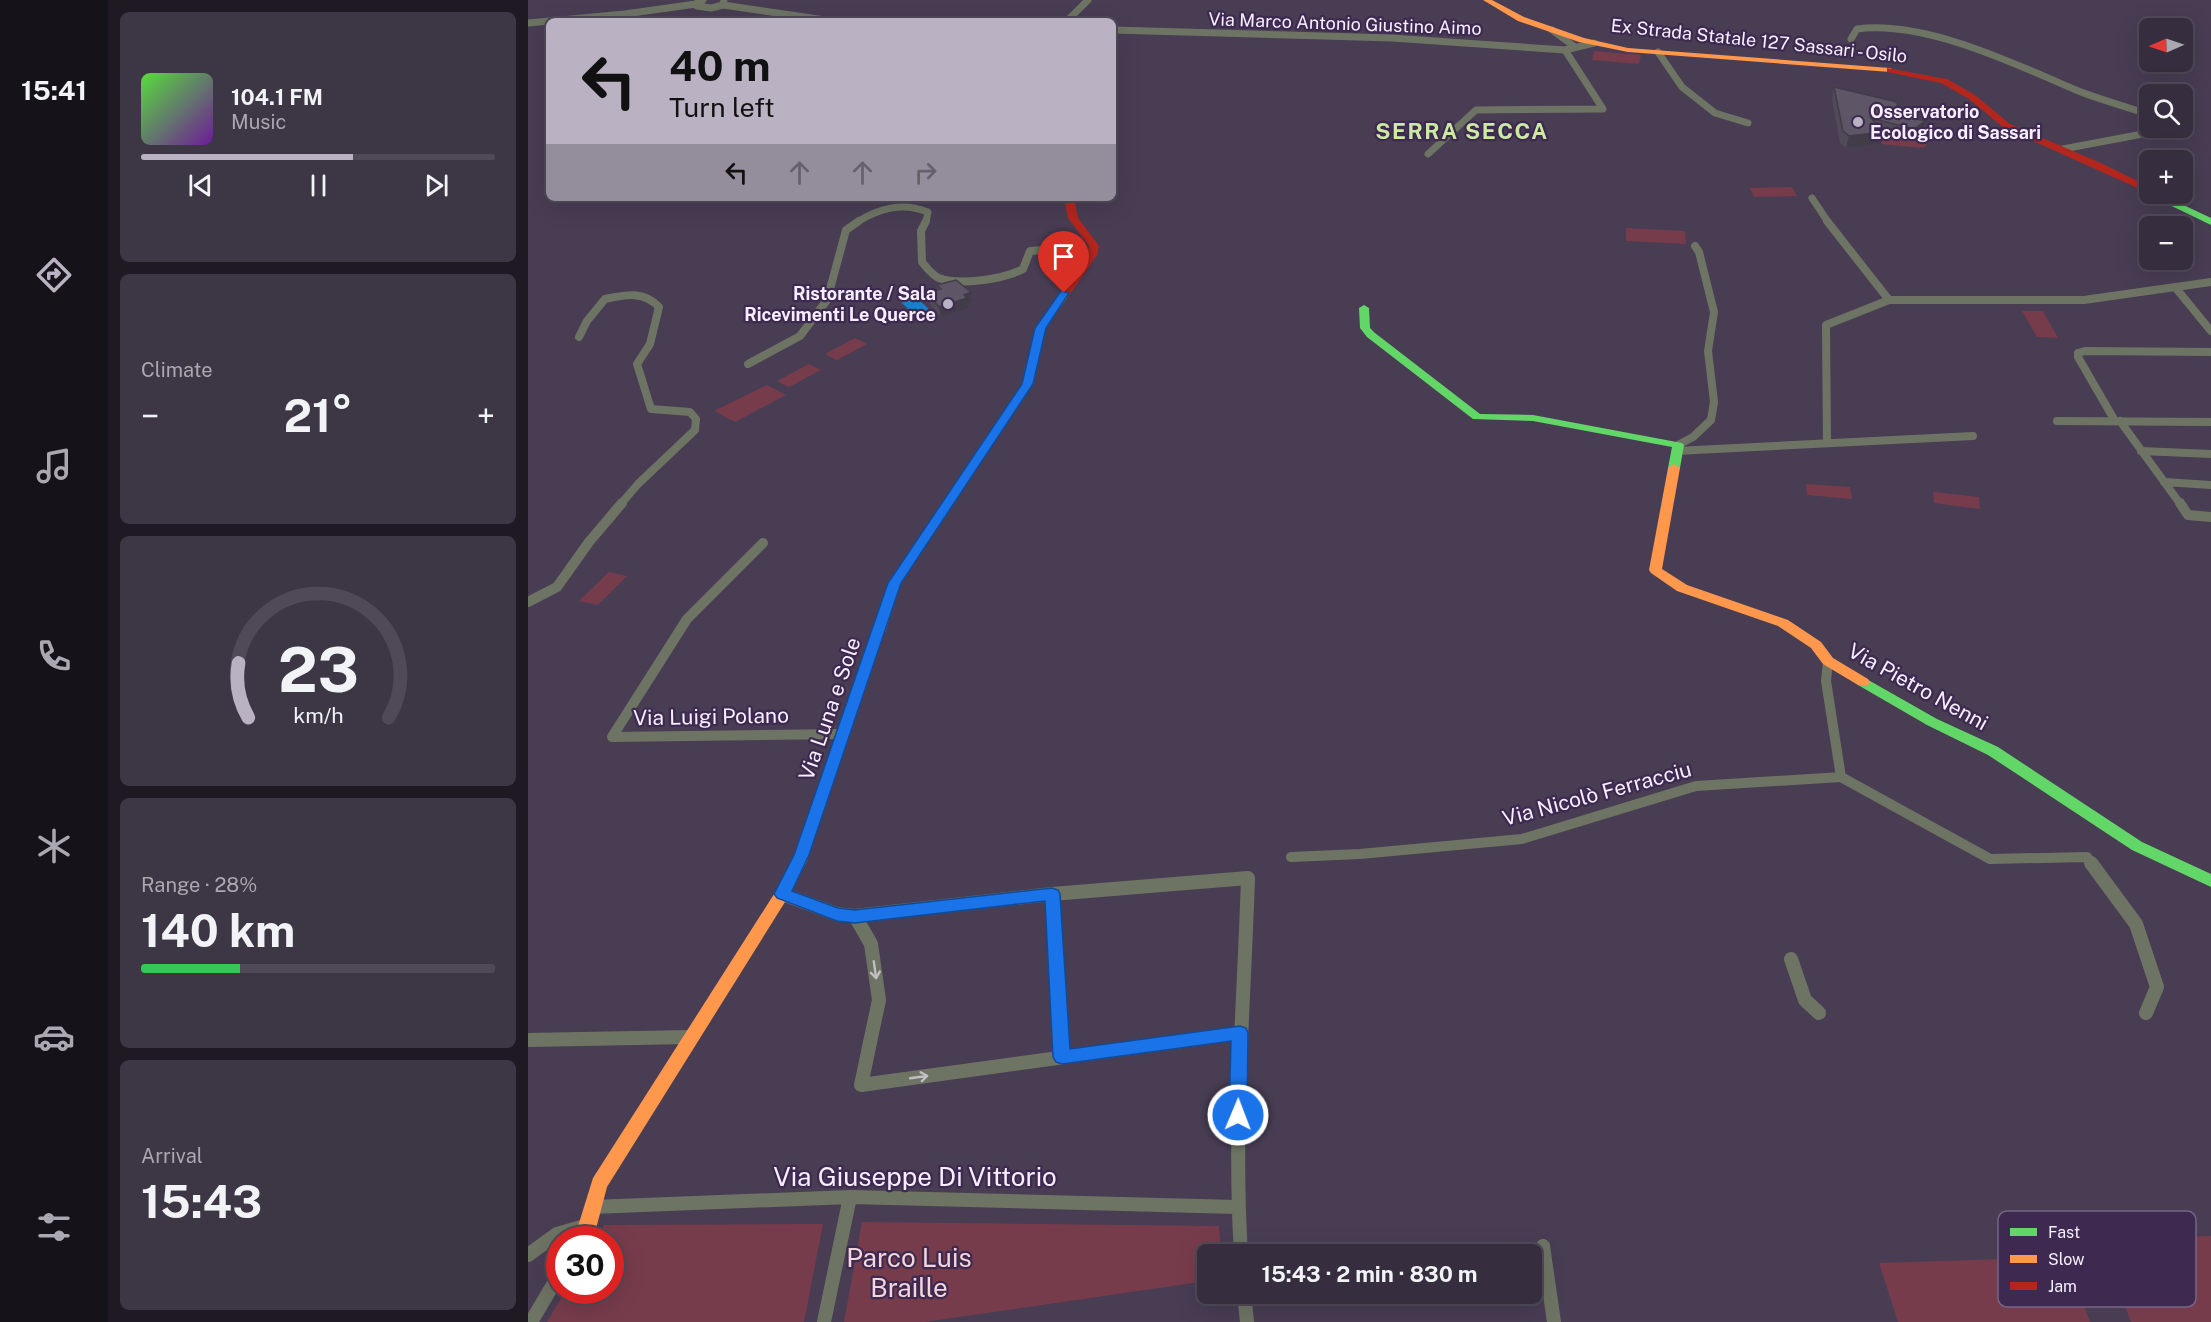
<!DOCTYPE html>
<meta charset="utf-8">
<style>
body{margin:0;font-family:"Public Sans",sans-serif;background:#3d3645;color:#f1f3f6;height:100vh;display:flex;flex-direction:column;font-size:22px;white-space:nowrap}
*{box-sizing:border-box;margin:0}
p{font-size:20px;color:#aaa8b0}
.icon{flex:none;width:33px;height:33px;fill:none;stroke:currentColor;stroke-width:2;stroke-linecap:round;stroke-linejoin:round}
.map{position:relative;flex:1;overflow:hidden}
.side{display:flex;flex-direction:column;gap:12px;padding:12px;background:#1e1922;width:420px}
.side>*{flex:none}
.banner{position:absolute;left:18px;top:18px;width:570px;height:183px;border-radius:9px;box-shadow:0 6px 24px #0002,0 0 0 2px #504a58;background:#bab1c3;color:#111;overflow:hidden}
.needle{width:39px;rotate:268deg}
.controls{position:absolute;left:1611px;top:18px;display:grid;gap:12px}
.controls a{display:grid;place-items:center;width:54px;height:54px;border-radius:9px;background:#362e3e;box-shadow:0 6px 24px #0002,0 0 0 2px #504a58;font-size:30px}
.speed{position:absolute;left:18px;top:1226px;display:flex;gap:12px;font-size:30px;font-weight:700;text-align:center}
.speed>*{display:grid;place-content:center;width:78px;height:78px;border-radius:50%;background:#362e3e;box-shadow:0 6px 24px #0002,0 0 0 2px #504a58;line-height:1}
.speed .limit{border:9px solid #d22;background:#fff;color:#111}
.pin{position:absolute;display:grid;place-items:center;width:51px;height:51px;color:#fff;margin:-62px -26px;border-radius:50% 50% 50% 0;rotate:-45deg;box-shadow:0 0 6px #0007}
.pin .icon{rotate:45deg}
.me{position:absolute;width:66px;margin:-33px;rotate:1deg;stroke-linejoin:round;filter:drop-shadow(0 0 4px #0008)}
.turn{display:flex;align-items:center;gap:21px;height:126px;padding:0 24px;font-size:27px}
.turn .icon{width:78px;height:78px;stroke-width:2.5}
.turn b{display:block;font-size:42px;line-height:51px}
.lanes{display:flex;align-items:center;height:57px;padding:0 24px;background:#0003;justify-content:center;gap:30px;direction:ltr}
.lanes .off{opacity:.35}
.big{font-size:45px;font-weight:700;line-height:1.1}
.side .tile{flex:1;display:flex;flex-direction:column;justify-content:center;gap:9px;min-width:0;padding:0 21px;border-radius:9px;background:#3d3645}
.side .dial{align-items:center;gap:0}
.dial svg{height:156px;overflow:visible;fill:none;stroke:#504a58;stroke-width:7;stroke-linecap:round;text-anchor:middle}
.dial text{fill:#f1f3f6;stroke:none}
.song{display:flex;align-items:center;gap:18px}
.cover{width:72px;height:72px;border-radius:9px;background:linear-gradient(135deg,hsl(110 70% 55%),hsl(280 70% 35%))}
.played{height:6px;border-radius:3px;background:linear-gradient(90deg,#bab1c3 60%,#504a58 60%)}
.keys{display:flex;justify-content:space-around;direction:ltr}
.heat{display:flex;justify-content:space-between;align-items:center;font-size:33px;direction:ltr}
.charge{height:9px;border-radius:4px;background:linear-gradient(90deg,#34c759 28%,#504a58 0)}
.trip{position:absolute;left:669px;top:1244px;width:345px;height:60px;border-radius:9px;background:#362e3e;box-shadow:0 6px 24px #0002,0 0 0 2px #504a58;font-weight:700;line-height:60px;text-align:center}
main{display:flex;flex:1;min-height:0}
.dock{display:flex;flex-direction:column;width:108px;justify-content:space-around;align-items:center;background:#161219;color:#aaa8b0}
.dock .icon{width:42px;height:42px}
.dock .active{color:#bab1c3}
.dock b{font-size:27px;color:#f1f3f6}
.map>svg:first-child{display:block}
</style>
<main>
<nav class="dock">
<b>15:41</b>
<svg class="icon active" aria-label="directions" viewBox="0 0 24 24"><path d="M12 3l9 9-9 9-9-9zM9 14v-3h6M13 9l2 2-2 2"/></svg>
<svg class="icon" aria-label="music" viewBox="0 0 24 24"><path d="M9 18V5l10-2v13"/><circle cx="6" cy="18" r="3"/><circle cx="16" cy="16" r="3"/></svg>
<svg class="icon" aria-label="phone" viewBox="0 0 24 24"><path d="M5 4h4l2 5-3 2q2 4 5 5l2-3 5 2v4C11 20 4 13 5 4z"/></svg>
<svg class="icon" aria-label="climate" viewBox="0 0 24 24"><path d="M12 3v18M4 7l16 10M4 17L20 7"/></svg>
<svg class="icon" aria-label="car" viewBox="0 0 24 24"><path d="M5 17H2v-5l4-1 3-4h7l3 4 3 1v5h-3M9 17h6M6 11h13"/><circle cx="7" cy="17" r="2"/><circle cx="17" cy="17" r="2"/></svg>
<svg class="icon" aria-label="filters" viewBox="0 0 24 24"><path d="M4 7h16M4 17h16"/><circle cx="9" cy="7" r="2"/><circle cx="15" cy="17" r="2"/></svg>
</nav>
<section class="side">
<div class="tile">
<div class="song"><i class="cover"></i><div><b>104.1 FM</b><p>Music</p></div></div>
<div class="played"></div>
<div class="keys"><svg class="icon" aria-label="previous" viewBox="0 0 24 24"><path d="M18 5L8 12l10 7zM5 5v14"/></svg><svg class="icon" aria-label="pause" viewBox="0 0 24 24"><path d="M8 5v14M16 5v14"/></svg><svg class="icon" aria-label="next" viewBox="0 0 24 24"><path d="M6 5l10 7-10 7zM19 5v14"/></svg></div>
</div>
<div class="tile"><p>Climate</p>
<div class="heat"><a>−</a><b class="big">21°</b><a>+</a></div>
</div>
<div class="tile dial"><svg viewBox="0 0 100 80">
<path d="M14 69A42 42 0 1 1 86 69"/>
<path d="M14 69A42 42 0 0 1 9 41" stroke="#bab1c3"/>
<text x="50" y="56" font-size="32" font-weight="700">23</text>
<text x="50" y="72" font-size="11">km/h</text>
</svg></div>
<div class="tile"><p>Range · 28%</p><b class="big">140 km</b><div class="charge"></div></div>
<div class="tile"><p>Arrival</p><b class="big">15:43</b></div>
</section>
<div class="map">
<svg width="1683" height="1322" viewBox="0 0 1683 1322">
<rect width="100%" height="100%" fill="#483d53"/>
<path fill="#773c4c" d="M1066,51L1113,55L1111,64L1064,60Z
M1349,132L1400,144L1395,148L1353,144Z
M1264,187L1269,196L1226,197L1222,188Z
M1098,228L1157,231L1158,244L1098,241Z
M1494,311H1515L1530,338L1509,337Z
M327,338L339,344L309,360L297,354Z
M281,364L293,370L261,387L249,381Z
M239,385L258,395L207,422L186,411Z
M1278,484L1322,487L1324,499L1279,495Z
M1405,492L1451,497L1452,509L1406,503Z
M81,572L99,576L70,605L51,601Z
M334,1222L691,1226L693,1254H680L679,1281L396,1322H316Z
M295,1224L276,1322H19L38,1290H82V1239H68L76,1225Z
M1683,1236V1322H1603L1572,1239Z
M1538,1257L1562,1322H1370L1351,1263Z"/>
<path fill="#187fca" d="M388,297L405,313L389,318L372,301Z"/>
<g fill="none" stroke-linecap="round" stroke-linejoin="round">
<path stroke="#6e7464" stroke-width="7" d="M175,0L169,3V6L183,8L195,5L196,0
M195,5L304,21
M539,21L560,0
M0,23L97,14L168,4
M585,30L864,38L1037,50L1066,43
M1024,30L1047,47
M1323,39L1329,29C1397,20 1487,64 1548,90C1572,100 1598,106 1622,115
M1130,52L1154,87L1187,113L1220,123
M1535,149L1620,133L1632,128
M900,154L948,110L1075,109L1037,50
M1284,198L1300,222
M329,222C352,208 374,202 400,212L398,222"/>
<path stroke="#6e7464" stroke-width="8" d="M398,221L393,231L394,262C399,268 404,275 411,278C431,286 476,279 495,269L502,251L528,249L538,272L547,278
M1299,221L1361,300
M1647,287L1683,331
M51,337L59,321L77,299C97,295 115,290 131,307L122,344L109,364L123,409L162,412L168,419L167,430L110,484L92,505
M220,364L272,336L299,300L318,230L331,221
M1529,421L1683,422
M1587,421L1550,357V353L1557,351L1683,352
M1592,421L1653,505
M1299,443L1298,325L1361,300H1556L1683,282
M1150,445L1165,437L1183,420L1186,402L1180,351L1186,312L1171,252L1167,246
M1148,451L1445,436
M1613,451L1683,454
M1636,482L1683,485"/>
<path stroke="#6e7464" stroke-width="10" d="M1652,503L1660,515L1683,517
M235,543L159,619L84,737L315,734
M0,602L29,587L61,542L94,503
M1313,777L1462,859L1559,857L1565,865
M763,857L832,854L994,839L1168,786L1313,777L1298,681L1300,661"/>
<path stroke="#6e7464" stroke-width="14" d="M1563,863L1608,924L1629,987L1618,1013
M254,894L309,914L327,916L524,894L720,878C716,1004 705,1128 713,1254
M524,894L534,1057
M327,916L343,944L351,1000L333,1085L712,1033
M1263,959L1277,1000L1291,1013
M0,1040L162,1037
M64,1207L322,1197L709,1207
M1015,1246L1026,1322
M0,1255L29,1234L60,1225
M716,1293L719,1322
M3,1322L32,1273
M296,1322L322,1197"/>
<path fill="#63d668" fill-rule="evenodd" d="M1622,194H1632L1683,218V225L1623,196Z
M536,292L541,295L517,328L505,384L373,583L357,632L350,636L345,635L343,632L361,583L495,384L507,328L532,293Z
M836,305L841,308L842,328L847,333L952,414L1005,415L1154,443L1156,445L1152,468L1146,472L1140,468L1144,447L1005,421L945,419L839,337L832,328L831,308Z
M1335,677L1409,719L1470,747L1614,842L1683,874V887L1604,850L1460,755L1399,725L1330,685L1328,682L1330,679Z"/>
<path fill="#ff974d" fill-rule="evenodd" d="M955,0H964L996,17L1056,38L1100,48L1362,68L1366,70L1362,72L1100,52L1051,42L990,21Z
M1146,464L1152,468L1134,569L1159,585L1260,620L1293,642L1305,658L1340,679L1342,682L1340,685H1330L1295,664L1283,648L1250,626L1149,591L1123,573L1121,570L1140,468Z
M272,853L277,855L280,859L262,894L79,1187L69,1225L62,1239H43L51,1223L65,1178L248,891L267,855Z"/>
<path fill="#b3261e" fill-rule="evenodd" d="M1359,68L1419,79L1447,95L1482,124L1573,163L1622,187L1623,194L1476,128L1441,99L1413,83L1359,72Z
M536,198H546L550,218L571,246L569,255L540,297L536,298L531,295L559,255L561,246L540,218Z
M350,628L357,632L280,859L277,863H267L264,859L343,632Z"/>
</g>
<path fill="#514a59" d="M1306,87L1370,103L1368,114L1394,133L1383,141L1355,134L1353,144L1318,148L1312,143L1304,99Z
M409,285L443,292L444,302L440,304L441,308L413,317L401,303L399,293L410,290Z"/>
<path fill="#423c48" d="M1397,121L1394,133L1383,141L1386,129Z
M1356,132L1353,144L1318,148L1321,136Z
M443,292L444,302L440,304L441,308L413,317L411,307L436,295Z"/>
<path fill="#5e5667" stroke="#423c48" stroke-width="1.5" d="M1306,87L1365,101L1370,103L1366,113L1397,121L1386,129L1343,118L1356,132L1321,136L1315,131Z
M428,280L443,292L436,295L439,298L411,307L399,293L413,289L409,285Z"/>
<defs><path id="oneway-shaft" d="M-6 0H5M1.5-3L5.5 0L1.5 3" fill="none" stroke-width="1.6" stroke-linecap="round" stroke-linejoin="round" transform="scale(1.5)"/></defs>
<g stroke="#c0bec1">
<use href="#oneway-shaft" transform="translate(347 970) rotate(82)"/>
<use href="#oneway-shaft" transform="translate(391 1077) rotate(-8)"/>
</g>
<path fill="#1a73e8" stroke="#114b97" stroke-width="1.5" d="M533,291L541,293L518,328L505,384L373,583L281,855L264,891L310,908L327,910L524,888L530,890L532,894L542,1049L712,1026L718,1028L720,1033L719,1115L717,1121L710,1123L704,1121L701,1115L703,1041L534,1064L528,1062L525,1057L517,901L327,923L309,921L249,898L246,894L266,855L360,583L494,384L507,328Z"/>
<g fill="#bab1c3" stroke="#3e2a51" stroke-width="2">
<circle cx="1330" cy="122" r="6"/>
<circle cx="420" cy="304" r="6"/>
</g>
<g text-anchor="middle" stroke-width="4.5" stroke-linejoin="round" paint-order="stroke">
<g font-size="18" fill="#f7efff" stroke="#3e2a51">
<text transform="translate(817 24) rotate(2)" y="6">Via Marco Antonio Giustino Aimo</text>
<text transform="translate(1231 41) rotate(6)" y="6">Ex Strada Statale 127 Sassari - Osilo</text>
</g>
<g font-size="18" font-weight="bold" fill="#f7efff" stroke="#3e2a51" text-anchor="start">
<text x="1342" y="118">Osservatorio<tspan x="1342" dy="21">Ecologico di Sassari</tspan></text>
<text x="408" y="300" text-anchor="end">Ristorante / Sala<tspan x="408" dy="21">Ricevimenti Le Querce</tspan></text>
</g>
<g font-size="21" fill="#f7efff" stroke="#3e2a51">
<text transform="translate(1390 687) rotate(29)" y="7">Via Pietro Nenni</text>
<text transform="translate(302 709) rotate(-71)" y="7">Via Luna e Sole</text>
<text transform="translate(183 717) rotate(-1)" y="7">Via Luigi Polano</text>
<text transform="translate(1069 794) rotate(-15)" y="7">Via Nicolò Ferracciu</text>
</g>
<g font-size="22" font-weight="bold" letter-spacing="1.5" fill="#cceaa2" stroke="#3e2a51">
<text x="934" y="139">SERRA SECCA</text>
</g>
<g font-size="26" fill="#f7efff" stroke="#3e2a51">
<text x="387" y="1186">Via Giuseppe Di Vittorio</text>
</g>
<g font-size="26" fill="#f6d6db" stroke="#3e2a51">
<text x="381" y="1267">Parco Luis<tspan x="381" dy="30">Braille</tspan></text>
</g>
</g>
<rect x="1470" y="1211" width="198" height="96" rx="9" fill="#3e2a51" stroke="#766585" stroke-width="1.5"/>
<rect x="1482" y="1228" width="27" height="8" fill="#63d668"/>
<rect x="1482" y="1255" width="27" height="8" fill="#ff974d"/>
<rect x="1482" y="1282" width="27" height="8" fill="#b3261e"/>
<g font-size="16" fill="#f7efff">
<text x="1520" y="1238">Fast</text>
<text x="1520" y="1265">Slow</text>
<text x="1520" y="1292">Jam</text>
</g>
</svg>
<div class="controls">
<a><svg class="needle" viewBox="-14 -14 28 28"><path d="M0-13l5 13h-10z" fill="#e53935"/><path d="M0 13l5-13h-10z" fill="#aaa8b0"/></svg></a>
<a><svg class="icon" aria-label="search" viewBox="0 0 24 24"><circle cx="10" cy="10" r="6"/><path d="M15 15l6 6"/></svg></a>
<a>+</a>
<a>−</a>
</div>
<div class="speed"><div class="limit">30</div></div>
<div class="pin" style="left:536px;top:293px;background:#d93025"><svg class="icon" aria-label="arrive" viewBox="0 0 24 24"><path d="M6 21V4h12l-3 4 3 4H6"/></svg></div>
<svg class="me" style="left:710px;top:1115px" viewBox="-20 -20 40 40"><circle r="17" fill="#1a73e8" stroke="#fff" stroke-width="3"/><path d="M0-11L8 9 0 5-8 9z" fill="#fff"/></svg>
<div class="trip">15:43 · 2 min · 830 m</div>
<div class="banner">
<div class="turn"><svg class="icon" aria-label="left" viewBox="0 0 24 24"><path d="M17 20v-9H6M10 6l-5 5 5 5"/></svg><div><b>40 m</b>Turn left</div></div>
<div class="lanes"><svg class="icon" aria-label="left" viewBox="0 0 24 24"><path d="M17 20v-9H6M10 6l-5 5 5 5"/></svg><svg class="icon off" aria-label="ahead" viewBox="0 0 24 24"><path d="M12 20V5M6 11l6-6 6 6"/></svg><svg class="icon off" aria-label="ahead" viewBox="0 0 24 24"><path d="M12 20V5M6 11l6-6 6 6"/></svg><svg class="icon off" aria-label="right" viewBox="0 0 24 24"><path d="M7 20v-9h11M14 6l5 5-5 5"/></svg></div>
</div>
</div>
</main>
